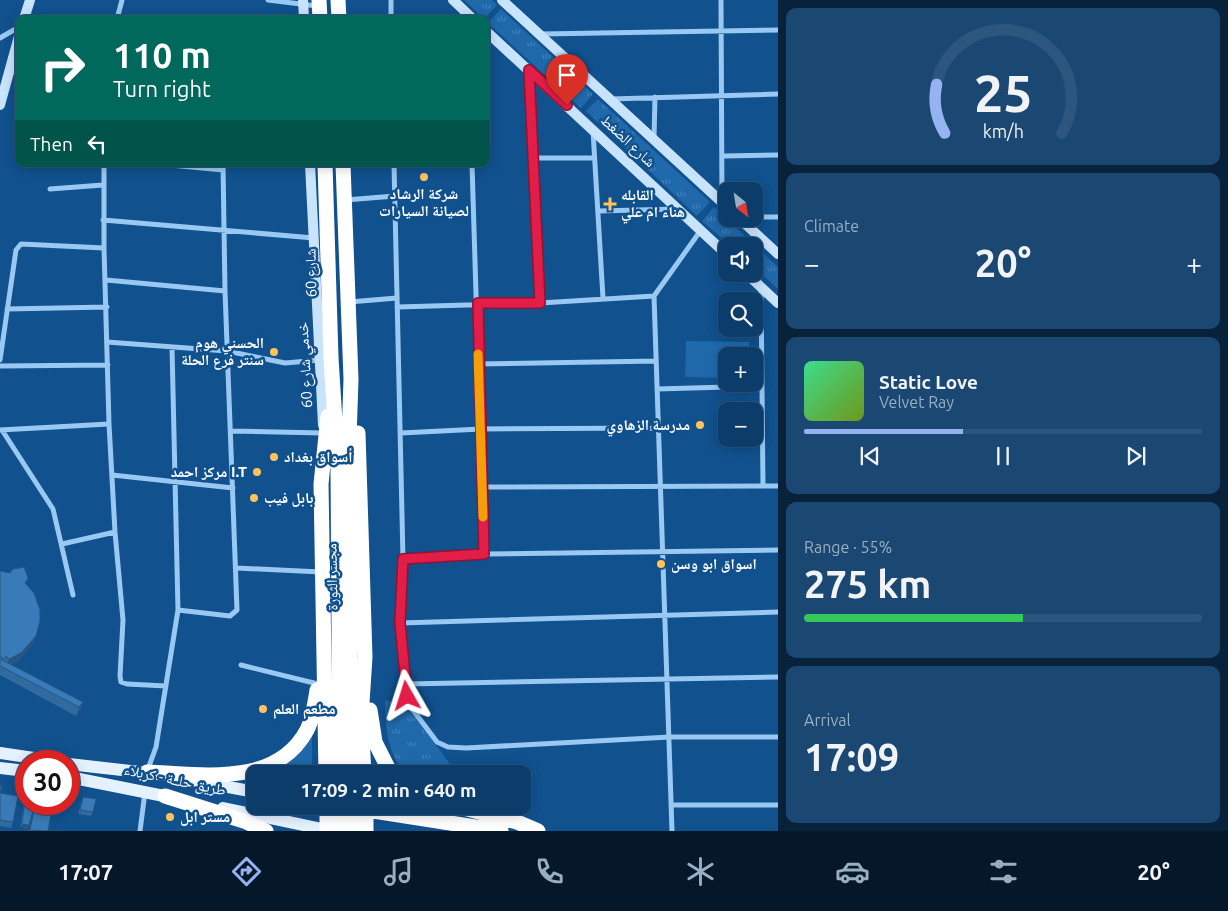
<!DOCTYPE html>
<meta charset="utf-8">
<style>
body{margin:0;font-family:Ubuntu,"Noto Naskh Arabic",sans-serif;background:#1a4872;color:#f1f3f6;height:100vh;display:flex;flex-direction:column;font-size:19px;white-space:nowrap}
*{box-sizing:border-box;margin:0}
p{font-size:16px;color:#9aaec1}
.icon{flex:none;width:28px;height:28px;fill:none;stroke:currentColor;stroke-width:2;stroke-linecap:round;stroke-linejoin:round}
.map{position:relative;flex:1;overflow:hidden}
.side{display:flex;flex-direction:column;gap:8px;padding:8px;background:#07223a;width:450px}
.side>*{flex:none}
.top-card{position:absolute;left:15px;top:15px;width:475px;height:152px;border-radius:10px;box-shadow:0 2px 12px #0003,0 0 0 1px #2c567e;background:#00695c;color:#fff;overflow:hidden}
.needle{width:32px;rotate:150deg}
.controls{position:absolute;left:718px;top:182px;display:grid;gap:10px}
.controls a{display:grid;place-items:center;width:45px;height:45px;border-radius:10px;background:#0c3d6a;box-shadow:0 2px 12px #0003,0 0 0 1px #2c567e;font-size:25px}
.speed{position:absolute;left:15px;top:750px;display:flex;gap:10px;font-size:25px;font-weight:700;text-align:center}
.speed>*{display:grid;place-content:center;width:65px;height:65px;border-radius:50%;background:#0c3d6a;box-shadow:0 2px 12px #0003,0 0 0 1px #2c567e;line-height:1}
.speed .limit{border:8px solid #d22;background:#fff;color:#111}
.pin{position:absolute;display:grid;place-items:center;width:42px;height:42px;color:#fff;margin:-51px -21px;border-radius:50% 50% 50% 0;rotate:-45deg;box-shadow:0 0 5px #0007}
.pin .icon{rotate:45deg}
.me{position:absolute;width:55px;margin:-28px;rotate:354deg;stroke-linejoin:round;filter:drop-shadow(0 0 4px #0008)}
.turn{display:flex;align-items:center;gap:18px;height:105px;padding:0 15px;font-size:22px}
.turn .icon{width:65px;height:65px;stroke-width:2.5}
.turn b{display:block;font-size:35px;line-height:42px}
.then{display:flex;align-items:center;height:48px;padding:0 15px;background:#0003;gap:10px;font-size:19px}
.big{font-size:38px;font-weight:700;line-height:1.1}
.side .tile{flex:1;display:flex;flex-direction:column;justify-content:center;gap:8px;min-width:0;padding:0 18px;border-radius:10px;background:#1a4872}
.side .dial{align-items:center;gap:0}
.dial svg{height:130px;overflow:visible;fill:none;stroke:#2c567e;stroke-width:7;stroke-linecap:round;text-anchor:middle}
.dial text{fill:#f1f3f6;stroke:none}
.song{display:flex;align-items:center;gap:15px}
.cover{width:60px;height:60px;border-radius:8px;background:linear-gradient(135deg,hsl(150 70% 55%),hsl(80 70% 35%))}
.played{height:5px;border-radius:2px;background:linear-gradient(90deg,#95b2f1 40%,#2c567e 40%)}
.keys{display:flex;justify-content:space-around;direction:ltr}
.heat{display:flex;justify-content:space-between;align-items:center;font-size:28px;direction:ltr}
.charge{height:8px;border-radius:4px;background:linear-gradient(90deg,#34c759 55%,#2c567e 0)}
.trip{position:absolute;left:246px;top:765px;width:285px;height:50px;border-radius:10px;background:#0c3d6a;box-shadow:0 2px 12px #0003,0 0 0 1px #2c567e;font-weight:700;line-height:50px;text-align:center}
.menu{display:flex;height:80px;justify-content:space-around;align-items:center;background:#05182a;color:#9aaec1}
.menu .icon{width:35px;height:35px}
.menu .current{color:#95b2f1}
.menu b{font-size:22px;color:#f1f3f6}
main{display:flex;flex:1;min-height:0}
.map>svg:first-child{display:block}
</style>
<main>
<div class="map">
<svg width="778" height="831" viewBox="0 0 778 831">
<defs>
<pattern id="grass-tufts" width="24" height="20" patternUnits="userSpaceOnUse" patternTransform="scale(1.25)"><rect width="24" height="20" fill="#1f69ab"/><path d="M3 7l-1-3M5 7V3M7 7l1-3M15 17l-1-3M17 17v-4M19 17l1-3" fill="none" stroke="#4180b8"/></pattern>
</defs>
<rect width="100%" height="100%" fill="#10518e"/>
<path fill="url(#grass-tufts)" d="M464,0H492L497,5L484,19Z
M501,9L593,94L581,108L488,23Z
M598,99L710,202L697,216L586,111Z
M714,207L778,267V289L754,267V246H731L702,221Z
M385,700L408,706L457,774C444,774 424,777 411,773C387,765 385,721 385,700Z"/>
<path fill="#1f69ab" d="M686,341L749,342V356H726V378L685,377Z
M312,731V774L270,771Z"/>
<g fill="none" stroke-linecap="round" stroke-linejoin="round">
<path stroke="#99c8f2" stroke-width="5" d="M268,0L317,6
M391,0V19
M721,0L722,202
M117,19L122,0
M541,34L778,30
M0,38L19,27
M529,74L540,303
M611,99L778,94
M593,131L603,298
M654,139L655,97
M723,156L778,155
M534,158H594
M104,164V248L109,424L115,532L123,620L120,676L121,682L127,684L166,686
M160,164L223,170
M394,164L403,559L400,623L405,684L410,706L437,742L448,747L466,748L670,737H778
M472,164L484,554
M50,189L103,185
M345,200L395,196
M598,211L677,209
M754,217H778
M103,220L314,238
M106,280L225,291
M761,289L763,486
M349,302L397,298
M397,307L540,303L654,296
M7,309L107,307
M107,342L227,351L285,363L320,360
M0,360L16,250L21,244L104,248
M478,364L656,361
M0,366L108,365
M657,389L762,386
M0,430L109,424
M2,430L53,509L73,595
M231,431L323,433
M401,433L481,429L659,428
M112,475L233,488
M483,487L778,486
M62,544L115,532
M403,559L484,554L778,550
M237,568L321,572
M178,610L230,616L237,610L225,291L223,164
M400,623L778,612
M241,665L318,684
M405,684L778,677
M148,769L156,747L178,610L172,347
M673,805H778
M140,831L145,792
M672,831L654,296L701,230"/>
<path stroke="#c8e3fc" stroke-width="10" d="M303,0L304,19
M453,0L473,19
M502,0L726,206
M24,19L30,0
M486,31L726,254
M0,105L19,36
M310,164L323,425
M740,219L778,254
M747,274L778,303"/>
<path stroke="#e4f1ff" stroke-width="12" d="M0,753L54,761
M69,764L157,774
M0,768L26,771
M69,777L174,798
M186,779L255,792
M223,808L327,830"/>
<path stroke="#fff" stroke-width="15" d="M319,0L320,19
M338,0L339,19
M325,164L331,358L338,469L340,774
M343,164L351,379L348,469L351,774
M358,433L365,657L361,718L364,774
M370,710L375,742L391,774
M147,772C201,774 276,788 307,730C313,718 315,703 317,690
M326,774L321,484L328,416
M165,796L244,821L266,831
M340,806L341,831
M341,806L501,831
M351,806V831
M456,806L517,822L538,831
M327,831V806
M366,831V806"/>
</g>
<path fill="#316a9e" d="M0,571L28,578L26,583L36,636L33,644L18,661L11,664L83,702L80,710L76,716L0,675Z
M0,786V793L13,822L11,828L0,826Z
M83,797L93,812L91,816L78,814Z
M25,799L28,829L20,828L24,804Z
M35,805L48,831H29L33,811Z"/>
<path fill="#285681" d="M36,636L33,644L18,661L6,667L9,659Z
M83,702L80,710L76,716L79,707Z
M22,824L29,825L28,829L20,828Z"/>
<path fill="#397bb8" stroke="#285681" d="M24,567L28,578L25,583L34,593L40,610V621L36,636L21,653L9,659L6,656L4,659L0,656V571L10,573L13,569Z
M0,659L83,702L79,707L0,666Z
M0,786H2L0,793Z
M0,793L18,796L13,822L0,820Z
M83,797L96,799L93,812L80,810Z
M25,799L26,800V804H35L29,825L22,824Z
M35,805L52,808L48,831L30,830Z"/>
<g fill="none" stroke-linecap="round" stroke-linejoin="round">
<g stroke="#92132f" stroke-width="12">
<path id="route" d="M407,696L400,623L403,559L484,554L478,303H540L529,70L567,105"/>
</g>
<use href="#route" stroke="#e11d48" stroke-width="9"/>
<path stroke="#f59e0b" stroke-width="9" d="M478,354L483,517"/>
</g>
<g fill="#ffc35a" stroke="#10518e" stroke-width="2">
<circle cx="424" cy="177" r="5"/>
<path d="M607.5 196.5h5v5h5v5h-5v5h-5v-5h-5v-5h5z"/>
<circle cx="274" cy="352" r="5"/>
<circle cx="700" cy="425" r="5"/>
<circle cx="274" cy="457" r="5"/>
<circle cx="257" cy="472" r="5"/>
<circle cx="254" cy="498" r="5"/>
<circle cx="661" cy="564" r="5"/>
<circle cx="263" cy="709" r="5"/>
<circle cx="170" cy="817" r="5"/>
</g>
<g text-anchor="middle" stroke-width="5" stroke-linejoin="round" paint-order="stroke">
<g font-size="15" fill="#fff" stroke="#10518e">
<text transform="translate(628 141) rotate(43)" y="5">شارع الضغط</text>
<text transform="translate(311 273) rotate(-91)" y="5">شارع 60</text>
<text transform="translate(305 365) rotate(-93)" y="5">خدمي شارع 60</text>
<text transform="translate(332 577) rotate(-91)" y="5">مجسر الثورة</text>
<text transform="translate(175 780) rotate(12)" y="5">طريق حلــة - كربلاء</text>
</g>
<g font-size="15" font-weight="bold" fill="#fff" stroke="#10518e" text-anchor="start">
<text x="424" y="199" text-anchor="middle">شركة الرشاد<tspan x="424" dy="17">لصيانة السيارات</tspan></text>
<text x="621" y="200">القابله<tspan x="621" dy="17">هناء ام علي</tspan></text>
<text x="264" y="348" text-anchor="end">الحسني هوم<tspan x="264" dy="17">سنتر فرع الحلة</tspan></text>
<text x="690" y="430" text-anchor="end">مدرسة الزهاوي</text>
<text x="284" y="462">أسواق بغداد</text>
<text x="247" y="477" text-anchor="end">مركز احمد I.T</text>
<text x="264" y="503">بابل فيب</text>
<text x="671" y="569">اسواق ابو وسن</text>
<text x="273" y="714">مطعم العلم</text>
<text x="180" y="822">مستر ابل</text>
</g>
</g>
</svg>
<div class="controls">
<a><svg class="needle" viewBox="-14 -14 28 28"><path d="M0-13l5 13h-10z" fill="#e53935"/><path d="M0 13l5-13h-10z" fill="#9aaec1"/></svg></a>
<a><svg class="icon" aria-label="sound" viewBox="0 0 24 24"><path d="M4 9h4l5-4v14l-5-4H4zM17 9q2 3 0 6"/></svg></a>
<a><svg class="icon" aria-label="search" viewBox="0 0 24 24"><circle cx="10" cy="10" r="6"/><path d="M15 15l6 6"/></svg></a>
<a>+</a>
<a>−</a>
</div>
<div class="speed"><div class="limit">30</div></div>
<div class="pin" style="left:567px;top:105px;background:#d93025"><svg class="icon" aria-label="arrive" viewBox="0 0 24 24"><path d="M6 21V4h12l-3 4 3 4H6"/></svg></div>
<svg class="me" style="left:407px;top:696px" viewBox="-20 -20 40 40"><path d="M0-17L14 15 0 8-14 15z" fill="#e11d48" stroke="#fff" stroke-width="4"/></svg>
<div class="trip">17:09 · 2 min · 640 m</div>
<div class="top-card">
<div class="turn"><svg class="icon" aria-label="right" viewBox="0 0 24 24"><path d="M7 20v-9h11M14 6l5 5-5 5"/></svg><div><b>110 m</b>Turn right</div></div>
<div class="then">Then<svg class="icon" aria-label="left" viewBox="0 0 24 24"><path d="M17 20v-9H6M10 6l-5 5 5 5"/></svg></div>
</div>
</div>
<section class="side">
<div class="tile dial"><svg viewBox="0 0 100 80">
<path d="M14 69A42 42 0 1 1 86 69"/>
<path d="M14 69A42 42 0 0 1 9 39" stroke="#95b2f1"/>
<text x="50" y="56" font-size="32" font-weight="700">25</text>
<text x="50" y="72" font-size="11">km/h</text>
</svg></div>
<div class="tile"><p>Climate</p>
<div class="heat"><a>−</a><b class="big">20°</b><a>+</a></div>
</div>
<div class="tile">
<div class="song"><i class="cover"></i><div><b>Static Love</b><p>Velvet Ray</p></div></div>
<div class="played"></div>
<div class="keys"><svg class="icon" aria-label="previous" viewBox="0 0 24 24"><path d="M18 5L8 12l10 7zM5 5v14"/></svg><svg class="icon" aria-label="pause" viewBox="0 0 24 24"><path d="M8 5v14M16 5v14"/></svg><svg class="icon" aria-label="next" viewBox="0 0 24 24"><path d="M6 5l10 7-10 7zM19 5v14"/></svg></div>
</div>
<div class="tile"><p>Range · 55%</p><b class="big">275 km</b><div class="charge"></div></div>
<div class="tile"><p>Arrival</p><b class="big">17:09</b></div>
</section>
</main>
<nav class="menu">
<b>17:07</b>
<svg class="icon current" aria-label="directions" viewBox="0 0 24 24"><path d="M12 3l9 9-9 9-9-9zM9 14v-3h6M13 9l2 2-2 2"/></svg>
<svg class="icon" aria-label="music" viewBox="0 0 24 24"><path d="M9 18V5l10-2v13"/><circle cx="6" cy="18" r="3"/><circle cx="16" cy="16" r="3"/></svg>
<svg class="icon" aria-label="phone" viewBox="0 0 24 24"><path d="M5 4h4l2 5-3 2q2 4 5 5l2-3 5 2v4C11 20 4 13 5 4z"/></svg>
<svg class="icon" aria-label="climate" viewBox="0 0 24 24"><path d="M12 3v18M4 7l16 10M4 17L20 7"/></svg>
<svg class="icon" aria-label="car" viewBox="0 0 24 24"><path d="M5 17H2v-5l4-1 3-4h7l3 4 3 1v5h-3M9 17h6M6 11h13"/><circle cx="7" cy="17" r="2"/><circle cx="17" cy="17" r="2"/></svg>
<svg class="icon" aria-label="filters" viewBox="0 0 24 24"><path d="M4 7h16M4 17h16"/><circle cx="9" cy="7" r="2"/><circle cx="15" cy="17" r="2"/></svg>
<b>20°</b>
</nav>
